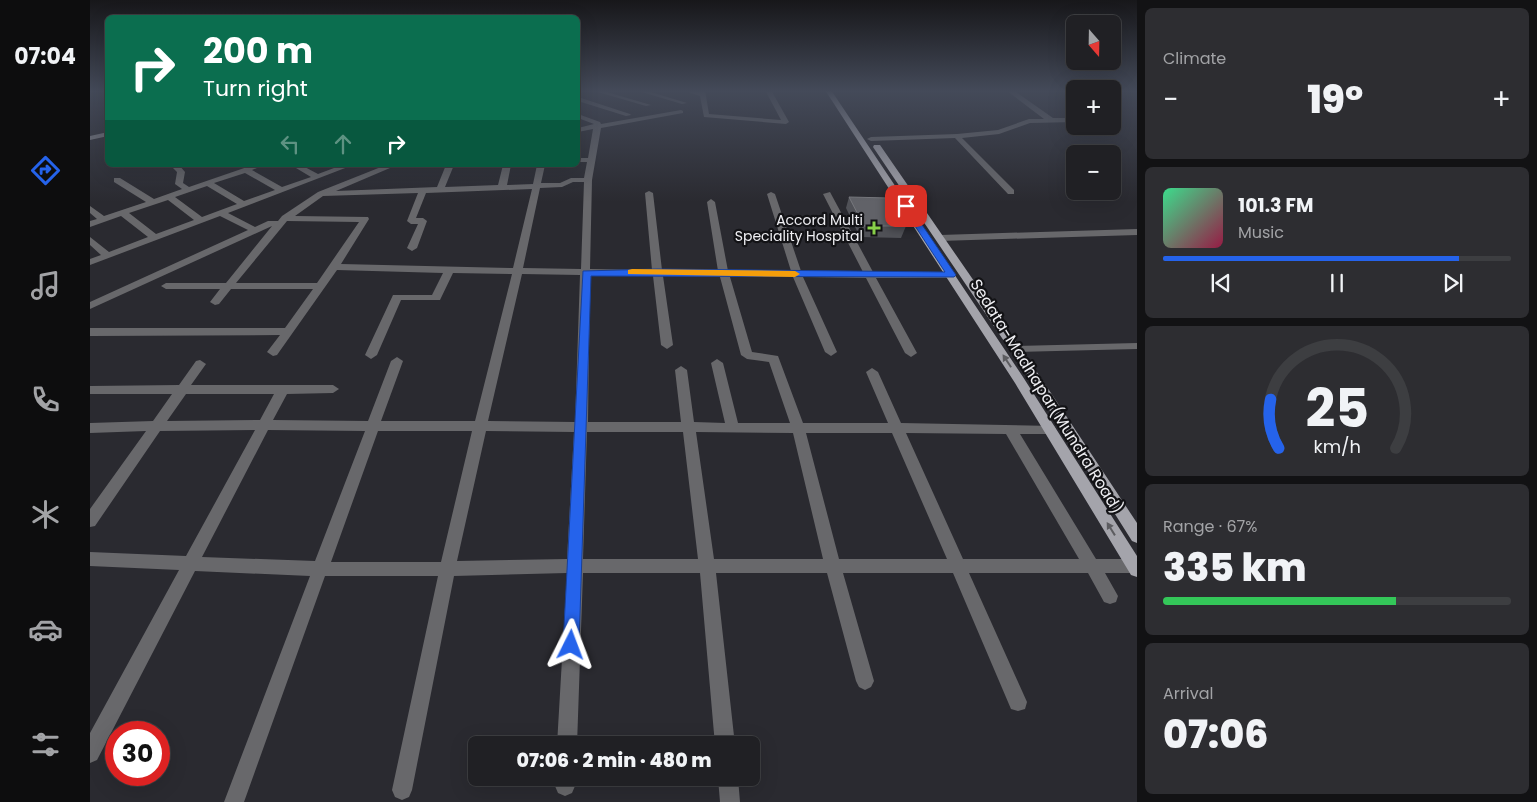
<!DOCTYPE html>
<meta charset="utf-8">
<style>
body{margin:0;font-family:Poppins,sans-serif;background:#2d2d31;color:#f1f3f6;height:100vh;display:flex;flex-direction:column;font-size:19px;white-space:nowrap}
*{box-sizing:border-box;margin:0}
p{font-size:16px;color:#a2a3a6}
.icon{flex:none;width:28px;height:28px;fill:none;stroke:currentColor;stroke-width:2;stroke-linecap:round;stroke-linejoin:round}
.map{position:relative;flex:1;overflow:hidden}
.drawer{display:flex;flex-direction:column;gap:8px;padding:8px;background:#121214;width:400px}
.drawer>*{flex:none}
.banner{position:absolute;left:15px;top:15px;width:475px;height:152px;border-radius:8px;box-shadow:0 5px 20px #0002,0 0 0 1px #3d3e41;background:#0b6e4f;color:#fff;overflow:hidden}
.needle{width:32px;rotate:160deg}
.tools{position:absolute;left:976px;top:15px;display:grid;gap:10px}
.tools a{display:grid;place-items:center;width:55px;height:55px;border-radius:8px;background:#202024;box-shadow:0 5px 20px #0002,0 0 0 1px #3d3e41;font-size:25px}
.speed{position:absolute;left:15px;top:721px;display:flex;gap:10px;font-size:25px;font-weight:700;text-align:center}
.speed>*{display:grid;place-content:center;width:65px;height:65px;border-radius:50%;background:#202024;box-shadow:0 5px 20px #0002,0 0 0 1px #3d3e41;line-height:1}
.speed .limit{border:8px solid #d22;background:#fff;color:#111}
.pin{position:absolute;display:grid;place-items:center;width:42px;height:42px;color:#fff;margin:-21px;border-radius:10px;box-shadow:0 2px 8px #0006}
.me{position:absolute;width:55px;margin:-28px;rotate:3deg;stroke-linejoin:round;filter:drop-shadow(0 0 4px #0008)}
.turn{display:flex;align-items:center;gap:18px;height:105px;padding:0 15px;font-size:22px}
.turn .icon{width:65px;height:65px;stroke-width:2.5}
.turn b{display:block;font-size:35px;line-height:42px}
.lanes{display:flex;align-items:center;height:48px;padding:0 15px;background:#0003;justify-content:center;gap:25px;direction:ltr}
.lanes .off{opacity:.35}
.big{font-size:38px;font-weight:800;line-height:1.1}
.drawer .tile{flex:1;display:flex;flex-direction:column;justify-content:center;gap:8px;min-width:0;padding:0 18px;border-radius:8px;background:#2d2d31}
.drawer .dial{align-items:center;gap:0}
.dial svg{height:130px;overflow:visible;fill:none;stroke:#3d3e41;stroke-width:7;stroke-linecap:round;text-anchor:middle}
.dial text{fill:#f1f3f6;stroke:none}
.song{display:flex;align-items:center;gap:15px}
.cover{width:60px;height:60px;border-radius:8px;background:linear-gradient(135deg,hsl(150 70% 55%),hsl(340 70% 35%))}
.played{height:5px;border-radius:2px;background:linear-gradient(90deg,#2563eb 85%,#3d3e41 85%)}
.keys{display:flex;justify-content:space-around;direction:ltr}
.heat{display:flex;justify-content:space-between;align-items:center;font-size:28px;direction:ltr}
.charge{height:8px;border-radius:4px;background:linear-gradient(90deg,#34c759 67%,#3d3e41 0)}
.trip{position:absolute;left:378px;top:736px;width:292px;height:50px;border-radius:8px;background:#202024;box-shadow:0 5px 20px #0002,0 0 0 1px #3d3e41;font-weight:800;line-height:50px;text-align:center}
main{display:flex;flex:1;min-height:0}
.menu{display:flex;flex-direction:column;width:90px;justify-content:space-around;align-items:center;background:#0d0d0e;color:#a2a3a6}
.menu .icon{width:35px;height:35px}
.menu .current{color:#2563eb}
.menu b{font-size:22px;color:#f1f3f6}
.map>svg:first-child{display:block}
</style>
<main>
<nav class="menu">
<b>07:04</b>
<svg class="icon current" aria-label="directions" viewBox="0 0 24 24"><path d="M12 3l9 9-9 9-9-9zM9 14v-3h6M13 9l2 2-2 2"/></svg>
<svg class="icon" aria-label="music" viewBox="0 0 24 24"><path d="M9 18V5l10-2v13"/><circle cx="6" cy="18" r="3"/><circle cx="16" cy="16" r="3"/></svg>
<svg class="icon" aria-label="phone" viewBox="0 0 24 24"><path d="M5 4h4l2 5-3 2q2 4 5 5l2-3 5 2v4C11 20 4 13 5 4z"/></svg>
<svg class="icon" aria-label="climate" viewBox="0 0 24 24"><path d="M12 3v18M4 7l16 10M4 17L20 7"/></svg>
<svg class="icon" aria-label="car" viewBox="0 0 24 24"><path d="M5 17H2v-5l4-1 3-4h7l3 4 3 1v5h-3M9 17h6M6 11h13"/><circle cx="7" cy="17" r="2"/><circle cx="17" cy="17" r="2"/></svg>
<svg class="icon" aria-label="filters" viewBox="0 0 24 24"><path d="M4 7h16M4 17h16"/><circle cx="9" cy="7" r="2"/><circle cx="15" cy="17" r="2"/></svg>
</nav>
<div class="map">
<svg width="1047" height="802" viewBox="0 0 1047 802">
<rect width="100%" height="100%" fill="#2a2a30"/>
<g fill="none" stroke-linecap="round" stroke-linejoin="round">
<path fill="#68686b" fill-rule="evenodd" d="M1047,343V349L925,352L921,349L925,346Z"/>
<path fill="#68686b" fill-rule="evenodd" d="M501,90H510L561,105L556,106Z
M545,90H554L597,103L592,104Z
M591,90L609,92V90H615L619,114L691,120L675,90H681L699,122L696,124L614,117L610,96Z
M916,90H923L963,118H985V122L940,123L909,134L872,138L924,190V194H918L865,138L781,141L777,139L781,137L867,134L908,130L939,119H954Z
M488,97L540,114L541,115L536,116L488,101Z
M591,110L593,111V113L511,128L502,180L500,269L562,270L555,193L559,191L563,193L572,270L628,271L617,202L621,199L625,202L638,271H701L677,194L681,192L685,194L711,271L773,272L733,194L740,192L783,272H861L866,275L861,278H786L827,353L821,357L815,353L776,278L713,277L747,352L741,356L735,352L703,277H640L662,352L688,356L713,423H798L776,372L782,368L788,372L811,423L964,426L966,429L964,432L959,434H930L1006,559H1047V573H1015L1028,596L1026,602L1020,604L1014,602L998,573H879L937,702L935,709L928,711L921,709L863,573H753L784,681L781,687L775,690L769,687L766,681L737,573H626L645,745H625L610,573H493L487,745H467L477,573L364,576L322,790L319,797L312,800L305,797L302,790L348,576H235L154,802H134L220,576L105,571L7,760L0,763V733L89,570L0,566V552L96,556L165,430L70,431L5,526L0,527V509L56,431L0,433V423L63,421L82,394H0V386L89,385L106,361L110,360L116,364L101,385H243L249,389L243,393L197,394L183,420L278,421L301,361L307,357L313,361L291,421H385L422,274L363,273L350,300H311L287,355L281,359L275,355L303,295H342L353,273L247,270L187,355L183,356L177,352L190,335L0,336V328H195L223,289H141L129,304L125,305L120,302L130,289H76L71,286L76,283H136L182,226L0,309V302L158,230L130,216L0,265V259L11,255L0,245V237L19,252L58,237L31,216L0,227V221L7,219L0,213V206L14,216L56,202L24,182V178H30L64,199L92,189L85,184L87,172L82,167L85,165H89L95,172L93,183L99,187L163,165H174L162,170L192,187L221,177L201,165H211L228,174L252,165H263L138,213L165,227L178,221H188L192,216L228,192L296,165H307L246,191L347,187L356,165H364L355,187L408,185L413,165H421L417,185L443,184L447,165H455L451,183H470L481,178H494L497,162H488V158H498L503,129L488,132V128L504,124L488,118V114L510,122L511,124ZM155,173L185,190L154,201L124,183ZM483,182H494L491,269L433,268L450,188L472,187ZM117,186L147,204L112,217L85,197ZM442,189L423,268L251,264L279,219L278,217L205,216L233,196L328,193L317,221L321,224H328L317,248L322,251L327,248L337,221L333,218H326L336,193ZM78,200L104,220L66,234L39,213ZM197,221L269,222L227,283H146ZM432,274L490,275L485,422L398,421ZM500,275L563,276L571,345L577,349L583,345L573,276L630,277L651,355L657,359L679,362L700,423H648L633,363L627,359L621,363L635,423L604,422L597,370L591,366L585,370L591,422H498ZM96,394H184L170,420L77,421ZM178,430L275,431L225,561L112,557ZM288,431H382L351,562H241ZM396,431L484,432L477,559L367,561ZM497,432H593L608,559H493ZM606,432L703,433L733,559H624ZM716,433H802L857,559H749ZM816,433L916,434L989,559H873Z
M1022,111L1030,116L1028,120L1022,122Z
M1047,229V235L850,241L845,238L850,235Z
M465,778H485V786L482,793L475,796L468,793L465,786Z
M628,778H648L650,802H630Z"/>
<path fill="#8a8a8f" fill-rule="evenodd" d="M18,132V136L0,140V136Z"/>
<path fill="#a4a4ab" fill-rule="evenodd" d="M735,90H741L933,377L1047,556V577L1041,575L925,383Z
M784,145H790L951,378L1047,523V543L1042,541L943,384L783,147Z"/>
</g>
<path fill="#505157" d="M759,197L816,226L811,238L770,237L756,208Z"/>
<path fill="#616268" stroke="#77787d" d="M759,197L799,198L816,226H774Z"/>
<defs><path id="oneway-solid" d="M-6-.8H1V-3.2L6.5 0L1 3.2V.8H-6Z" transform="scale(1.25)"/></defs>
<g fill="#5c5c60">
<use href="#oneway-solid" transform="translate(917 361) rotate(-123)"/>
<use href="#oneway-solid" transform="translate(1021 529) rotate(-122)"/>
</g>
<linearGradient id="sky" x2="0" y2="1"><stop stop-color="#17171a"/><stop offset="0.45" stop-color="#444a59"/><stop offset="1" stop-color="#444a59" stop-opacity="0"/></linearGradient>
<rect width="1047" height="202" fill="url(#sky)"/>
<path fill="#2563eb" stroke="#184099" d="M813,204H818L866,275L864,277L501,276L489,645L487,651L481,653L476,651L473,645L493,271L567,269L855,272L812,206Z"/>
<path fill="#f59e0b" d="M542,269L705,271L710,274L705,277L538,274V270Z"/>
<path fill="#88cf49" stroke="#131316" stroke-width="2" d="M781.5 220.5h5v5h5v5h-5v5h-5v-5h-5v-5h5z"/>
<g text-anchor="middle" stroke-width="4.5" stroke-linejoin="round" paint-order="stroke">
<g font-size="14" fill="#efeff3" stroke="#131316" text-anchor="end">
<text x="773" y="225">Accord Multi<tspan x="773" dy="16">Speciality Hospital</tspan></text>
</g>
<g font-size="16" fill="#efeff3" stroke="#131316">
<text transform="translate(957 396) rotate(58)" y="6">Sedata-Madhapar(Mundra Road)</text>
</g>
</g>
</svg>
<div class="tools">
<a><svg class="needle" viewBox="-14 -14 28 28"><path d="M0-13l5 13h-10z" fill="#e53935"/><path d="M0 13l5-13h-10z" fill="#a2a3a6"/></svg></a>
<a>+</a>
<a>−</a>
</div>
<div class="speed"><div class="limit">30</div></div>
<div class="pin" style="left:816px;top:206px;background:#d93025"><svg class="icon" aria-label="arrive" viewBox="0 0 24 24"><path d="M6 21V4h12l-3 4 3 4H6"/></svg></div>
<svg class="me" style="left:481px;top:645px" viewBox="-20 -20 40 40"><path d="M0-17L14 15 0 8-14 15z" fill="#2563eb" stroke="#fff" stroke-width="4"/></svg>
<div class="trip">07:06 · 2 min · 480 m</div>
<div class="banner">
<div class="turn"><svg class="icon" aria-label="right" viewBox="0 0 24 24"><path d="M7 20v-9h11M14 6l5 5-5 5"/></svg><div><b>200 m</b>Turn right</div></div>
<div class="lanes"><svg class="icon off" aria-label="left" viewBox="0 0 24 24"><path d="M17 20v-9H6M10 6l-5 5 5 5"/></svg><svg class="icon off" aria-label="ahead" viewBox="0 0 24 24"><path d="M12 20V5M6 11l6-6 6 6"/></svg><svg class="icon" aria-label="right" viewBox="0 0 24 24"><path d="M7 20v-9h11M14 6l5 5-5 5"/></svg></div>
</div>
</div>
<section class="drawer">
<div class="tile"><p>Climate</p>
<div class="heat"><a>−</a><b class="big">19°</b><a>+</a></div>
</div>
<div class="tile">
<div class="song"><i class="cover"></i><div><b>101.3 FM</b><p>Music</p></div></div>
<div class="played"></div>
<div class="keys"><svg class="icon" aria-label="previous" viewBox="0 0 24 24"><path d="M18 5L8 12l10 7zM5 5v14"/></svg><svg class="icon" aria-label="pause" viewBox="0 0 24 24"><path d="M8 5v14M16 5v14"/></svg><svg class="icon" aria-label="next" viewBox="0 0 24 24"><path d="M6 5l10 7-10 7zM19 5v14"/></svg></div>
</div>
<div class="tile dial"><svg viewBox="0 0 100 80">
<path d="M14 69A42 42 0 1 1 86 69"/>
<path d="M14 69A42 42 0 0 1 9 39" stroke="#2563eb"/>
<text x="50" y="56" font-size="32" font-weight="700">25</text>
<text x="50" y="72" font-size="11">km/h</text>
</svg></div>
<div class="tile"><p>Range · 67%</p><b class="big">335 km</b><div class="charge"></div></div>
<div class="tile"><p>Arrival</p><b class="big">07:06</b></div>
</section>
</main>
